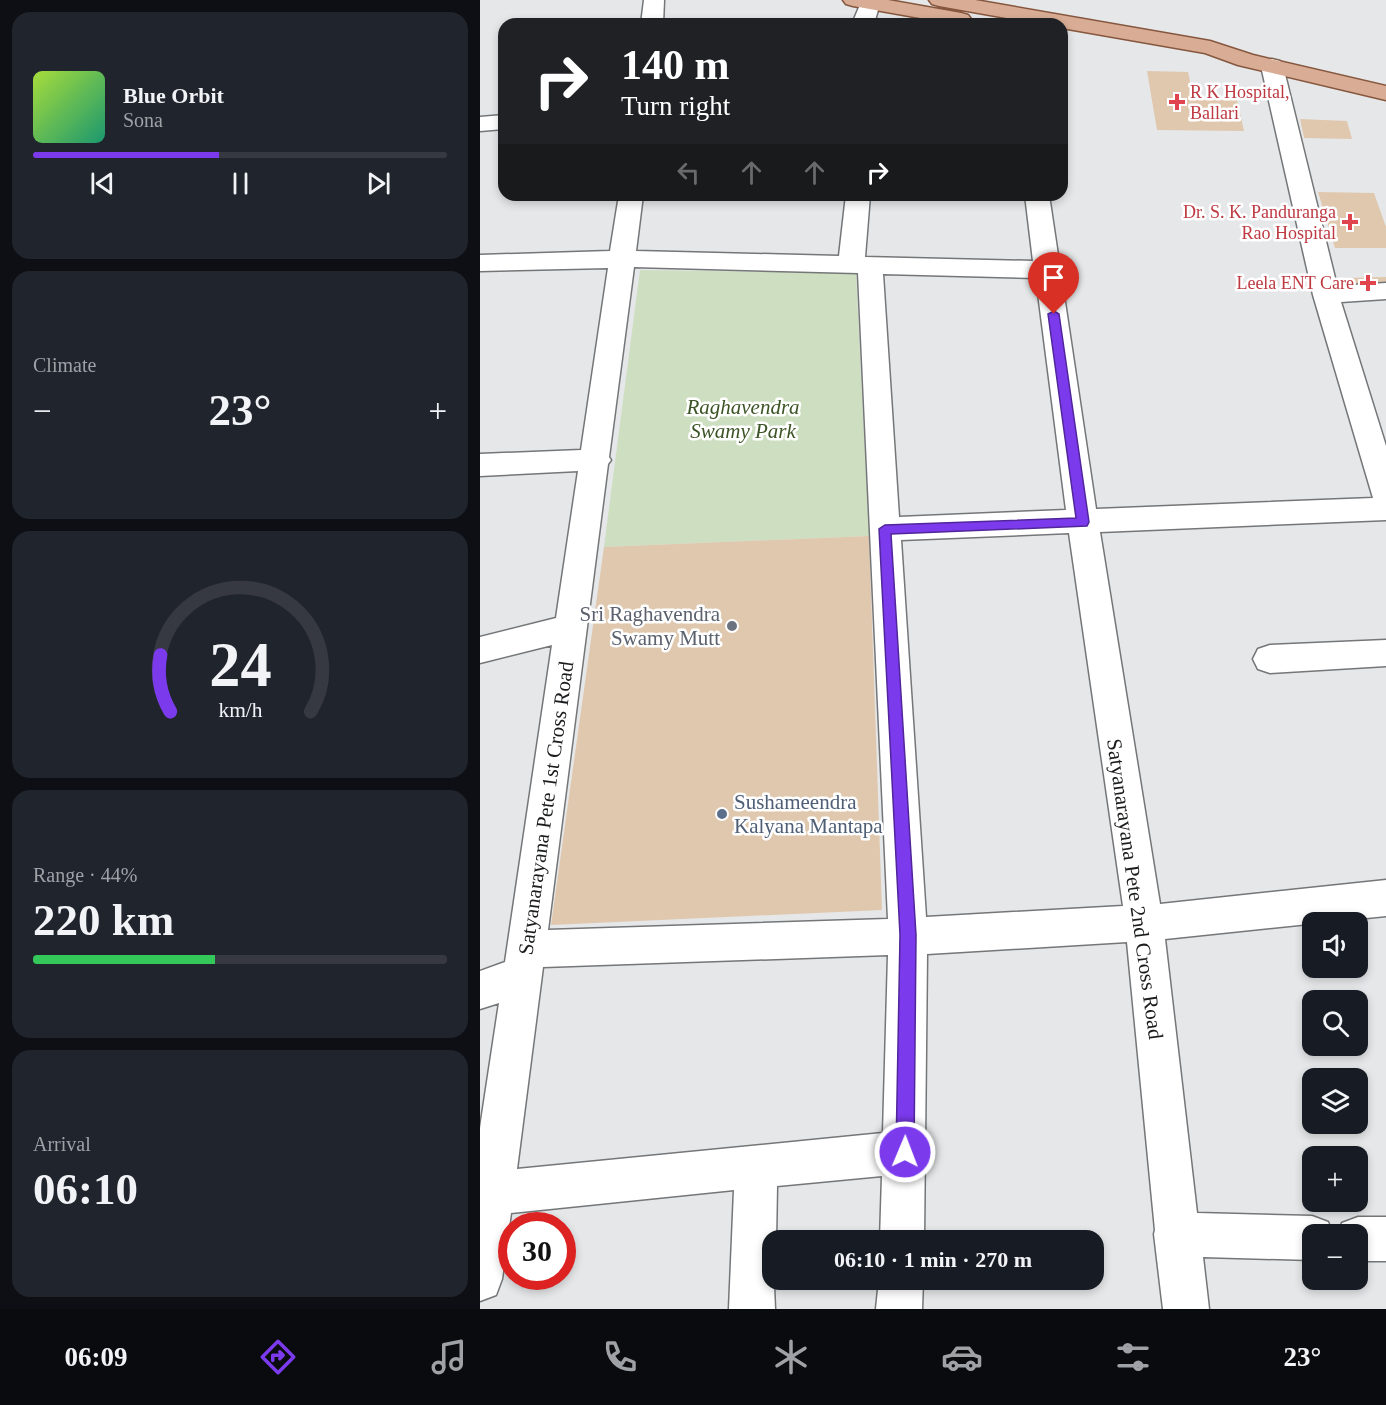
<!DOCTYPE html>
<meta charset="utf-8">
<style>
body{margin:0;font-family:"Times New Roman",serif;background:#20242c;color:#f1f3f6;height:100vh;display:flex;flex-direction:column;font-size:22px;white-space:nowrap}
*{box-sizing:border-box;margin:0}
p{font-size:20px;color:#9ea1a6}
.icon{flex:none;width:33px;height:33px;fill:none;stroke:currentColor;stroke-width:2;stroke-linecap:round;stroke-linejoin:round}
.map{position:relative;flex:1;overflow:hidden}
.details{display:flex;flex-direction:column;gap:12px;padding:12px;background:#0d0f14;width:480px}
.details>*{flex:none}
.hud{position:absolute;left:18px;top:18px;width:570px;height:183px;border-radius:18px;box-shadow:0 3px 9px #0003;background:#202124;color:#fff;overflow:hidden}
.fabs{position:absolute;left:822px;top:912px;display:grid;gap:12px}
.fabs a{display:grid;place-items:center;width:66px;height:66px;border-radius:12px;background:#171b24;box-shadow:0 3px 9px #0003;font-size:30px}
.speed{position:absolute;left:18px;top:1212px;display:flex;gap:12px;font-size:30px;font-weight:700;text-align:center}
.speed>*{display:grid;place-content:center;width:78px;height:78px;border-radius:50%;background:#171b24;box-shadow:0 3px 9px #0003;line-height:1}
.speed .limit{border:9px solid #d22;background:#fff;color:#111}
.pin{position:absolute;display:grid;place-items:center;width:51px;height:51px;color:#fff;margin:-62px -26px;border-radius:50% 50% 50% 0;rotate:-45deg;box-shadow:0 0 6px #0007}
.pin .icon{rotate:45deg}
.me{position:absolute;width:66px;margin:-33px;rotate:1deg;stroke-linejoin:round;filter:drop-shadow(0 0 4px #0008)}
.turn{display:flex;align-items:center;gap:21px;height:126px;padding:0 24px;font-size:27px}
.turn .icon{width:78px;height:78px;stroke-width:2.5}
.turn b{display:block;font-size:42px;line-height:51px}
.lanes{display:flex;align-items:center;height:57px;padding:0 24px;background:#0003;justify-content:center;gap:30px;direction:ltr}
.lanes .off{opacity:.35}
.big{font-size:45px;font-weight:700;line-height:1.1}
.details .tile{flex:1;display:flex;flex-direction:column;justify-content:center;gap:9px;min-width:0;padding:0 21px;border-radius:18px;background:#20242c}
.details .dial{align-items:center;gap:0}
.dial svg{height:156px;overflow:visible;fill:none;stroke:#363941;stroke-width:7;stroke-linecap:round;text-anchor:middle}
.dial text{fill:#f1f3f6;stroke:none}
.song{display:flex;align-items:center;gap:18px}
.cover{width:72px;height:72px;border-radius:9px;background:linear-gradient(135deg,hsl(80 70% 55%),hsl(160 70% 35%))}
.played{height:6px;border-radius:3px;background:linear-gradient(90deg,#7c3aed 45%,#363941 45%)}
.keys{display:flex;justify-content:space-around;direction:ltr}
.heat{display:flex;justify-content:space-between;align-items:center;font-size:33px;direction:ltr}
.charge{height:9px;border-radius:4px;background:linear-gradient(90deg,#34c759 44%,#363941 0)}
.trip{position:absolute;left:282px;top:1230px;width:342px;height:60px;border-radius:18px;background:#171b24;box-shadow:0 3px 9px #0003;font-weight:700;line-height:60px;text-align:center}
.dock{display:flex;height:96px;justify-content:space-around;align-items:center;background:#090b0e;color:#9ea1a6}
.dock .icon{width:42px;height:42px}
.dock .active{color:#7c3aed}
.dock b{font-size:27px;color:#f1f3f6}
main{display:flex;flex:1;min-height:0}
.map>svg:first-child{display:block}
</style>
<main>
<section class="details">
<div class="tile">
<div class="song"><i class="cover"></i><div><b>Blue Orbit</b><p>Sona</p></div></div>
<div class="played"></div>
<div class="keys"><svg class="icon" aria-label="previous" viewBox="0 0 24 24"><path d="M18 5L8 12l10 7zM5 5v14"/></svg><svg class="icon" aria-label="pause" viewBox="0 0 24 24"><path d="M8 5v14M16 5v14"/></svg><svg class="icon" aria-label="next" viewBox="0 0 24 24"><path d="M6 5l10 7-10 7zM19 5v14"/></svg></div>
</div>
<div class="tile"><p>Climate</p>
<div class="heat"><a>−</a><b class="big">23°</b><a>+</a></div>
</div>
<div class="tile dial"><svg viewBox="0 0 100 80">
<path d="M14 69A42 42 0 1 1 86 69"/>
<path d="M14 69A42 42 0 0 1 9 40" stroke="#7c3aed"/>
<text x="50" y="56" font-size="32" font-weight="700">24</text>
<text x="50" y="72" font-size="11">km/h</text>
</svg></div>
<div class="tile"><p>Range · 44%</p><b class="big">220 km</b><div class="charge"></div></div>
<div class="tile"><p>Arrival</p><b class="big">06:10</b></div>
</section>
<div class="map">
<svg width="906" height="1309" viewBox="0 0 906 1309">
<rect width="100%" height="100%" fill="#e5e7e9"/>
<path fill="#cedec1" d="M160,270L376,273L389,536L124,547Z"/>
<path fill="#e0c8ae" d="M667,71L708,72L714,100H757L764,131L677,130Z
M820,119L867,121L872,139L824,138Z
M838,192L894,193L906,227V248H855Z
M906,277V290H869L865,278Z
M389,536L402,910L71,925L124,547Z"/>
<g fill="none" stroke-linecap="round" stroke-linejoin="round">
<g stroke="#747678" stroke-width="3">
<path id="minor" d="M164,0H184L183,24H161Z
M382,0H398L400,3L394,24H372Z
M792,59L800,61L803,66L857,286L906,283V299L861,302L906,446V520L620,532L680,904L906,880V916L685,939L717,1213L832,1216L848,1222L853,1234H832V1260L723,1257L729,1309H683L674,1234L675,1230L647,942L447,954L444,1240H400L402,1176L297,1186L296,1240H292L295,1309H249L254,1190L31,1213L22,1279L16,1295L0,1301V1128L19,1003L0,1009V971L25,962L72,645L0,663V637L76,618L98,471L0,476V454L101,450L128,268L0,271V255L130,251L139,195H163L156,251L359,256L366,195H390L385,257L553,261L545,195H569L616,509L893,498L833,295L781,66L784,61ZM154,267L378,273L408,919L68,930L128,464L131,460L129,457ZM403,274L556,278L586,510L419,517ZM589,533L643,906L446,917L421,540ZM408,955L403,1133L37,1169L63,967Z
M24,115V129L0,131V117Z
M906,640V666L790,673L778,669L773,659L778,649L790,645Z
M878,1217H906V1261H878V1234H858L862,1223Z
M399,1280H443L442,1309H396Z"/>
</g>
<g stroke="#86573e" stroke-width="3">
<path id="major" d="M363,0H408L481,13L488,15L491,19L488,23L474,24L373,6L366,4Z
M449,0H495L730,41L773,55L906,86V100L758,65L725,53L582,28V24H561L459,6L452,4Z"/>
</g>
<use href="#minor" fill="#fff" fill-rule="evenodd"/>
<use href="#major" fill="#d9ad95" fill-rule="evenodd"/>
</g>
<path fill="#7c3aed" stroke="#51269a" stroke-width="1.5" d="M574,311L579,314L609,522L607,526L411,534L436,935L434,1152L431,1158L425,1161L419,1158L416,1152L420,935L399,529L405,525L596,518L568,314Z"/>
<g fill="#e0444e" stroke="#fff" stroke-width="2">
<path d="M694 93h6v6h6v6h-6v6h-6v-6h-6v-6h6z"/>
<path d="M867 213h6v6h6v6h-6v6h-6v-6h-6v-6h6z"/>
<path d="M885 274h6v6h6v6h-6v6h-6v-6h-6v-6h6z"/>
</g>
<circle fill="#6b7280" stroke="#fff" stroke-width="2" cx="252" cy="626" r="6"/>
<circle fill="#5c6f8a" stroke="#fff" stroke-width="2" cx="242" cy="814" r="6"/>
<g text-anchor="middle" stroke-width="5" stroke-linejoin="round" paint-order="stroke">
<g font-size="18" fill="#be3a42" stroke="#fff" text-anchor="end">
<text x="710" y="98" text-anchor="start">R K Hospital,<tspan x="710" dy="21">Ballari</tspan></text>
<text x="856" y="218">Dr. S. K. Panduranga<tspan x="856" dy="21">Rao Hospital</tspan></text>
<text x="874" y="289">Leela ENT Care</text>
</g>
<g font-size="21" font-style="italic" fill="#3d5426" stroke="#fff">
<text x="263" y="414">Raghavendra<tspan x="263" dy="24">Swamy Park</tspan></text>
</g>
<g font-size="21" fill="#5b616d" stroke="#fff" text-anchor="end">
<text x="240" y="621">Sri Raghavendra<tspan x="240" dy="24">Swamy Mutt</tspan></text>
</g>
<g font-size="21" fill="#4e5e75" stroke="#fff" text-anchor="start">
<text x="254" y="809">Sushameendra<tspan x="254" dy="24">Kalyana Mantapa</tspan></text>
</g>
<g font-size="21" fill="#1b1c1d" stroke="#fff">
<text transform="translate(66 808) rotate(-82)" y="7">Satyanarayana Pete 1st Cross Road</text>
<text transform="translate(655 889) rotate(82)" y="7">Satyanarayana Pete 2nd Cross Road</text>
</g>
</g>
</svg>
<div class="fabs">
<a><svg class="icon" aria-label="sound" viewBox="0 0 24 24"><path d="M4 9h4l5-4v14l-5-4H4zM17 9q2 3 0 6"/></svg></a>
<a><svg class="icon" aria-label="search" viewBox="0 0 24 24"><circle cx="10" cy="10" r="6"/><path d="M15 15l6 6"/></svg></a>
<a><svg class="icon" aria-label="layers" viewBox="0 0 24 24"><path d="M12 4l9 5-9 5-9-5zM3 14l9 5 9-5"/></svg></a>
<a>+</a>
<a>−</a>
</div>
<div class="speed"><div class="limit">30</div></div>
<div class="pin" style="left:574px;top:314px;background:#d93025"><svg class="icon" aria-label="arrive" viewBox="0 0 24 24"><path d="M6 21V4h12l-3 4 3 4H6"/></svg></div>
<svg class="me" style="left:425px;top:1152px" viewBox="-20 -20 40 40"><circle r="17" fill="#7c3aed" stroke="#fff" stroke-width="3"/><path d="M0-11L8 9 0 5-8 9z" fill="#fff"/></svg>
<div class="trip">06:10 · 1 min · 270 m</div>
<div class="hud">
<div class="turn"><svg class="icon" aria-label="right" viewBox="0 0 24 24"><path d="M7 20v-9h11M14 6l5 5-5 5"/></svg><div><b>140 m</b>Turn right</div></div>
<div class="lanes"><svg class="icon off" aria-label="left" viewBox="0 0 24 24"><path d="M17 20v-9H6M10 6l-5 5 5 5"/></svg><svg class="icon off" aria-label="ahead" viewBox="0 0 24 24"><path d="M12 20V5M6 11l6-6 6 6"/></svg><svg class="icon off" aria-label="ahead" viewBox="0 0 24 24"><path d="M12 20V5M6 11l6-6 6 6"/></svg><svg class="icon" aria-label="right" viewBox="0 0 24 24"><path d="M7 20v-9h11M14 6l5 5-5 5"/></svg></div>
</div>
</div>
</main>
<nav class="dock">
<b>06:09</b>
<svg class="icon active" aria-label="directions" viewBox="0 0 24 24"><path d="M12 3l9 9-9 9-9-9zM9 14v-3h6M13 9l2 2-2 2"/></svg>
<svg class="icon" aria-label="music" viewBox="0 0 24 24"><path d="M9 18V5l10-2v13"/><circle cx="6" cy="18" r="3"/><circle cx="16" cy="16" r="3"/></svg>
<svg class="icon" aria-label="phone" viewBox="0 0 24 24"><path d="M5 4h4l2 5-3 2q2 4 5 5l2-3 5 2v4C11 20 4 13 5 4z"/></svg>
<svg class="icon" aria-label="climate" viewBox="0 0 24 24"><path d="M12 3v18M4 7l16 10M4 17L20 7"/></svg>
<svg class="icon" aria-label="car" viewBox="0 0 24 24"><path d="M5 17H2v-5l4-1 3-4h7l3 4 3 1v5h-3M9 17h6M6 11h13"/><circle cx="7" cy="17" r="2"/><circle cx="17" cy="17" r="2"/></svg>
<svg class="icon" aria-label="filters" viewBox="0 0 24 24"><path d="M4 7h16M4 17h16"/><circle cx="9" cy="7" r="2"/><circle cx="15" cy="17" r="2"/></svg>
<b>23°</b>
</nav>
